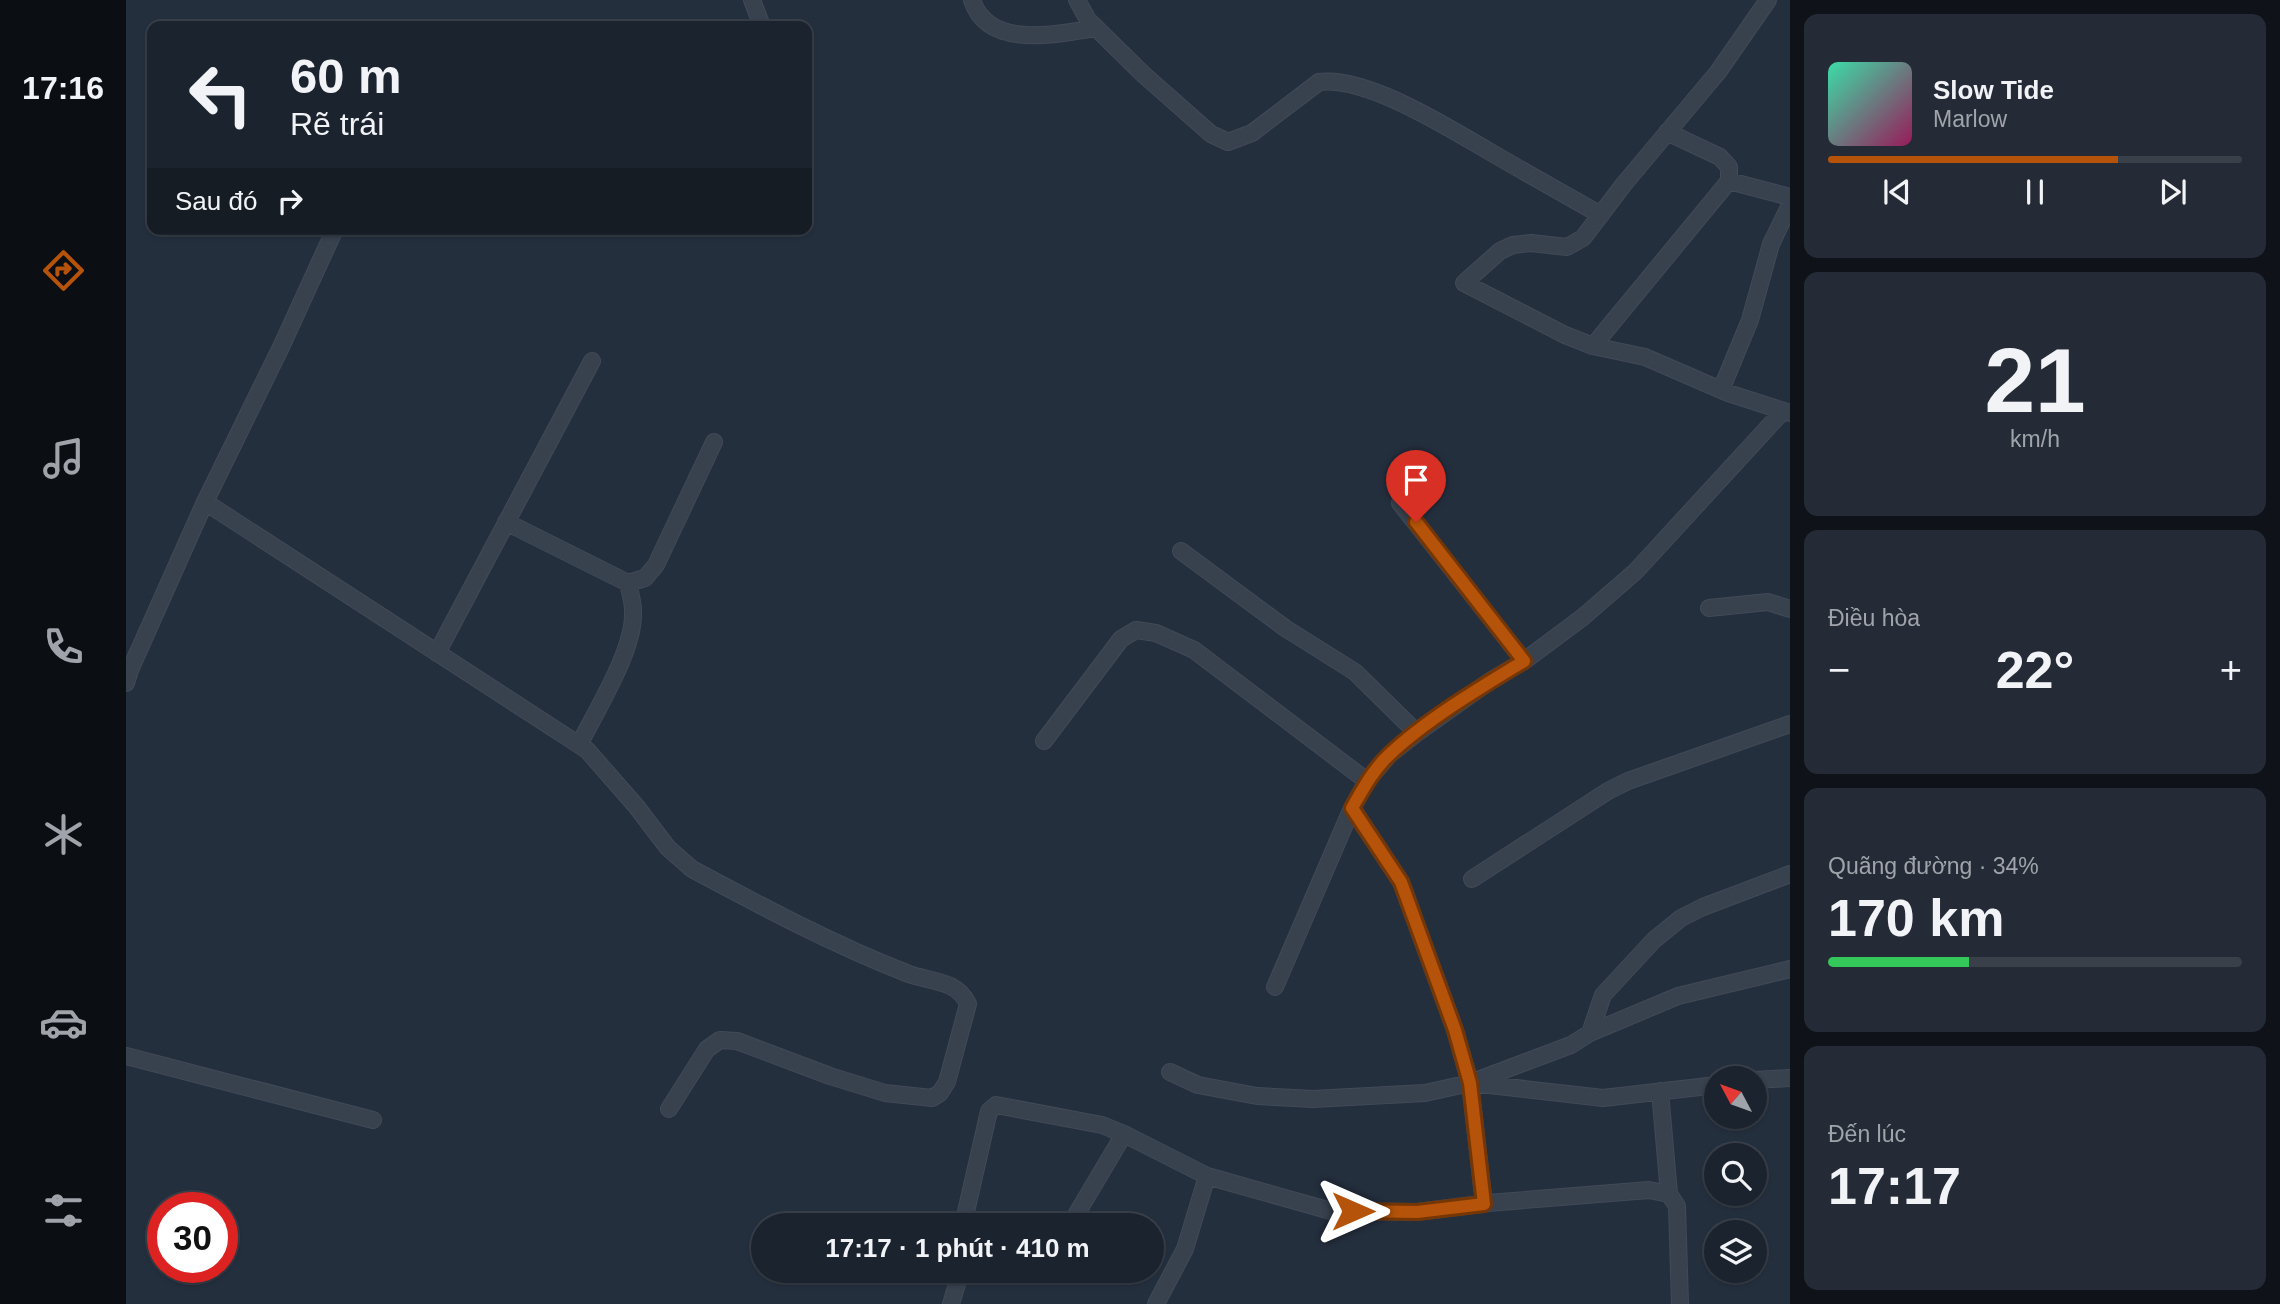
<!DOCTYPE html>
<html lang="vi">
<meta charset="utf-8">
<style>
body{margin:0;font-family:Helvetica,sans-serif;background:#242b36;color:#f1f3f6;height:100vh;display:flex;flex-direction:column;font-size:26px;white-space:nowrap}
*{box-sizing:border-box;margin:0}
p{font-size:23px;color:#a0a4aa}
.icon{flex:none;width:38px;height:38px;fill:none;stroke:currentColor;stroke-width:2;stroke-linecap:round;stroke-linejoin:round}
.map{position:relative;flex:1;overflow:hidden}
.drawer{display:flex;flex-direction:column;gap:14px;padding:14px;background:#0f1319;width:490px}
.drawer>*{flex:none}
.top-card{position:absolute;left:21px;top:21px;width:665px;height:214px;border-radius:14px;box-shadow:0 2px 5px #0004,0 0 0 2px #39404a;background:#1b232e;color:#f1f3f6;overflow:hidden}
.needle{width:46px;rotate:311deg}
.fabs{position:absolute;left:1578px;top:1066px;display:grid;gap:14px}
.fabs a{display:grid;place-items:center;width:63px;height:63px;border-radius:50%;background:#1b232e;box-shadow:0 2px 5px #0004,0 0 0 2px #39404a;font-size:35px}
.speed{position:absolute;left:21px;top:1192px;display:flex;gap:14px;font-size:35px;font-weight:700;text-align:center}
.speed>*{display:grid;place-content:center;width:91px;height:91px;border-radius:50%;background:#1b232e;box-shadow:0 2px 5px #0004,0 0 0 2px #39404a;line-height:1}
.speed .limit{border:10px solid #d22;background:#fff;color:#111}
.pin{position:absolute;display:grid;place-items:center;width:60px;height:60px;color:#fff;margin:-72px -30px;border-radius:50% 50% 50% 0;rotate:-45deg;box-shadow:0 0 7px #0007}
.pin .icon{rotate:45deg}
.me{position:absolute;width:77px;margin:-38px;rotate:90deg;stroke-linejoin:round;filter:drop-shadow(0 0 5px #0008)}
.turn{display:flex;align-items:center;gap:24px;height:147px;padding:0 28px;font-size:32px}
.turn .icon{width:91px;height:91px;stroke-width:2.5}
.turn b{display:block;font-size:49px;line-height:60px}
.then{display:flex;align-items:center;height:66px;padding:0 28px;background:#0003;gap:14px;font-size:26px}
.big{font-size:52px;font-weight:600;line-height:1.1}
.drawer .card{flex:1;display:flex;flex-direction:column;justify-content:center;gap:10px;min-width:0;padding:0 24px;border-radius:14px;background:#242b36}
.drawer .dial{align-items:center;gap:0}
.dial b{font-size:91px;line-height:1}
.song{display:flex;align-items:center;gap:21px}
.cover{width:84px;height:84px;border-radius:10px;background:linear-gradient(135deg,hsl(160 70% 55%),hsl(330 70% 35%))}
.played{height:7px;border-radius:4px;background:linear-gradient(90deg,#b45309 70%,#39404a 70%)}
.keys{display:flex;justify-content:space-around;direction:ltr}
.heat{display:flex;justify-content:space-between;align-items:center;font-size:38px;direction:ltr}
.charge{height:10px;border-radius:5px;background:linear-gradient(90deg,#34c759 34%,#39404a 0)}
.trip{position:absolute;left:625px;top:1213px;width:413px;height:70px;border-radius:35px;background:#1b232e;box-shadow:0 2px 5px #0004,0 0 0 2px #39404a;font-weight:600;line-height:70px;text-align:center}
main{display:flex;flex:1;min-height:0}
.menu{display:flex;flex-direction:column;width:126px;justify-content:space-around;align-items:center;background:#0b0e12;color:#a0a4aa}
.menu .icon{width:49px;height:49px}
.menu .selected{color:#b45309}
.menu b{font-size:32px;color:#f1f3f6}
.map>svg:first-child{display:block}
</style>
<main>
<nav class="menu">
<b>17:16</b>
<svg class="icon selected" aria-label="directions" viewBox="0 0 24 24"><path d="M12 3l9 9-9 9-9-9zM9 14v-3h6M13 9l2 2-2 2"/></svg>
<svg class="icon" aria-label="music" viewBox="0 0 24 24"><path d="M9 18V5l10-2v13"/><circle cx="6" cy="18" r="3"/><circle cx="16" cy="16" r="3"/></svg>
<svg class="icon" aria-label="phone" viewBox="0 0 24 24"><path d="M5 4h4l2 5-3 2q2 4 5 5l2-3 5 2v4C11 20 4 13 5 4z"/></svg>
<svg class="icon" aria-label="climate" viewBox="0 0 24 24"><path d="M12 3v18M4 7l16 10M4 17L20 7"/></svg>
<svg class="icon" aria-label="car" viewBox="0 0 24 24"><path d="M5 17H2v-5l4-1 3-4h7l3 4 3 1v5h-3M9 17h6M6 11h13"/><circle cx="7" cy="17" r="2"/><circle cx="17" cy="17" r="2"/></svg>
<svg class="icon" aria-label="filters" viewBox="0 0 24 24"><path d="M4 7h16M4 17h16"/><circle cx="9" cy="7" r="2"/><circle cx="15" cy="17" r="2"/></svg>
</nav>
<div class="map">
<svg width="1664" height="1304" viewBox="0 0 1664 1304">
<rect width="100%" height="100%" fill="#242f3e"/>
<g fill="none" stroke-linecap="round" stroke-linejoin="round">
<g stroke="#414a57" stroke-width="18">
<path id="minor" d="M626,0L636,26
M846,0C862,50 931,34 970,28
M951,0L962,20L1017,74L1085,134L1102,142L1126,133L1193,82C1242,76 1324,129 1366,153C1402,174 1438,194 1475,215
M1642,0L1592,72L1498,184L1457,238L1441,247L1405,243L1387,245L1374,251L1338,283L1439,335L1467,346L1519,357L1602,393L1664,413
M1603,181L1664,197
M1467,346L1603,181V167L1594,157L1541,132
M1595,390L1624,320L1645,244L1664,205
M79,502L461,750L510,806L542,848L566,869C637,907 708,945 783,974C806,982 831,980 842,1004L821,1082L814,1093L806,1098L759,1093L704,1076L611,1041L594,1040L581,1049L543,1109
M1274,503L1398,661
M380,522L502,583L519,578L530,565L588,442
M1055,551L1159,628L1229,672L1291,733
M1583,608L1642,602L1664,609
M311,653L466,361
M0,683L4,670L79,502L156,345L209,229
M918,741L995,639L1010,630L1030,633L1068,650L1241,781L1263,755L1291,733L1364,681L1398,661L1457,617L1510,571L1657,411
M453,745C470,711 507,652 507,615C508,604 504,593 502,583
M1226,808L1275,882L1329,1030L1344,1083L1358,1204
M1346,879L1482,791L1502,781L1664,724
M1149,987L1226,808L1241,781
M1464,1033L1552,996L1664,969
M0,1056L247,1120
M1044,1072L1072,1085L1131,1096L1187,1099L1299,1093L1344,1083L1445,1045L1464,1033L1477,995L1528,940L1555,918L1577,907L1664,874
M1629,1080L1664,1078
M1346,1083L1477,1098L1591,1085
M1534,1091L1543,1194L1551,1206L1554,1304
M837,1225L863,1111L870,1105L976,1125L998,1134L1081,1176L1205,1211L1291,1212L1362,1203L1523,1190L1543,1194
M944,1225L998,1134
M915,1274L917,1270
M825,1304L831,1284L832,1270
M1030,1304L1059,1249L1081,1176"/>
</g>
<use href="#minor" stroke="#38414e" stroke-width="16"/>
</g>
<g fill="none" stroke-linecap="round" stroke-linejoin="round">
<g stroke="#753606" stroke-width="18">
<path id="route" d="M1227,1211L1291,1212L1358,1204L1344,1083L1329,1030L1275,882L1226,808C1237,789 1247,770 1263,755C1300,720 1355,687 1398,661L1290,522"/>
</g>
<use href="#route" stroke="#b45309" stroke-width="12"/>
</g>
</svg>
<div class="fabs">
<a><svg class="needle" viewBox="-14 -14 28 28"><path d="M0-13l5 13h-10z" fill="#e53935"/><path d="M0 13l5-13h-10z" fill="#a0a4aa"/></svg></a>
<a><svg class="icon" aria-label="search" viewBox="0 0 24 24"><circle cx="10" cy="10" r="6"/><path d="M15 15l6 6"/></svg></a>
<a><svg class="icon" aria-label="layers" viewBox="0 0 24 24"><path d="M12 4l9 5-9 5-9-5zM3 14l9 5 9-5"/></svg></a>
</div>
<div class="speed"><div class="limit">30</div></div>
<div class="pin" style="left:1290px;top:522px;background:#d93025"><svg class="icon" aria-label="arrive" viewBox="0 0 24 24"><path d="M6 21V4h12l-3 4 3 4H6"/></svg></div>
<svg class="me" style="left:1227px;top:1211px" viewBox="-20 -20 40 40"><path d="M0-17L14 15 0 8-14 15z" fill="#b45309" stroke="#fff" stroke-width="4"/></svg>
<div class="trip">17:17 · 1 phút · 410 m</div>
<div class="top-card">
<div class="turn"><svg class="icon" aria-label="left" viewBox="0 0 24 24"><path d="M17 20v-9H6M10 6l-5 5 5 5"/></svg><div><b>60 m</b>Rẽ trái</div></div>
<div class="then">Sau đó<svg class="icon" aria-label="right" viewBox="0 0 24 24"><path d="M7 20v-9h11M14 6l5 5-5 5"/></svg></div>
</div>
</div>
<section class="drawer">
<div class="card">
<div class="song"><i class="cover"></i><div><b>Slow Tide</b><p>Marlow</p></div></div>
<div class="played"></div>
<div class="keys"><svg class="icon" aria-label="previous" viewBox="0 0 24 24"><path d="M18 5L8 12l10 7zM5 5v14"/></svg><svg class="icon" aria-label="pause" viewBox="0 0 24 24"><path d="M8 5v14M16 5v14"/></svg><svg class="icon" aria-label="next" viewBox="0 0 24 24"><path d="M6 5l10 7-10 7zM19 5v14"/></svg></div>
</div>
<div class="card dial"><b>21</b><p>km/h</p></div>
<div class="card"><p>Điều hòa</p>
<div class="heat"><a>−</a><b class="big">22°</b><a>+</a></div>
</div>
<div class="card"><p>Quãng đường · 34%</p><b class="big">170 km</b><div class="charge"></div></div>
<div class="card"><p>Đến lúc</p><b class="big">17:17</b></div>
</section>
</main>
